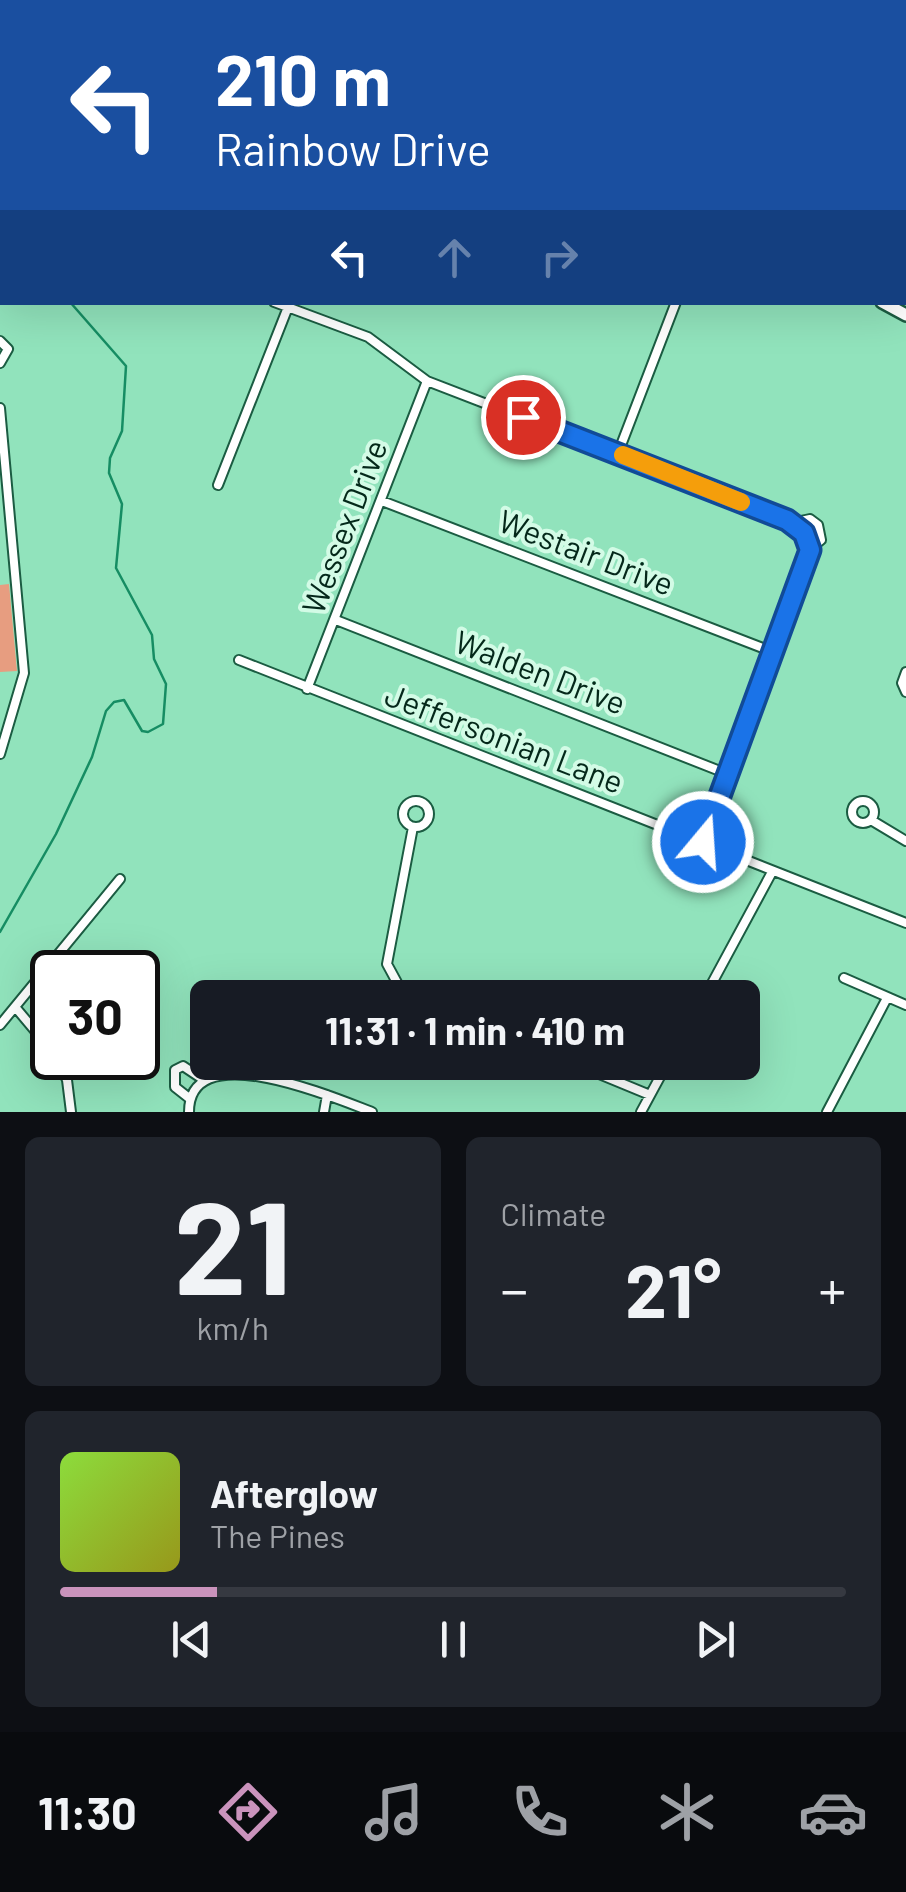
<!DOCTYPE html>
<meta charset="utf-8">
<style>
body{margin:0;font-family:Barlow,sans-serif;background:#20242c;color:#f1f3f6;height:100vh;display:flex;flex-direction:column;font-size:38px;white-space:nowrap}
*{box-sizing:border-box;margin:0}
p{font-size:32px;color:#9ea1a6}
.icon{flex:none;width:55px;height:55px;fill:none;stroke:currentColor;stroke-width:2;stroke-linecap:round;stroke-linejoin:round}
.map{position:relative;height:1112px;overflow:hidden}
.sheet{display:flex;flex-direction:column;gap:25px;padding:25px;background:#0d0f14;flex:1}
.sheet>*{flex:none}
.guide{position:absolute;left:0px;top:0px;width:908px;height:305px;box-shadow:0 10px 40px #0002;background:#1a4fa0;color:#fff;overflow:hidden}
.speed{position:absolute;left:30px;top:950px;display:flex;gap:20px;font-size:50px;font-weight:700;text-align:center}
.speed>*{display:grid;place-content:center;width:130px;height:130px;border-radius:50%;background:#171b24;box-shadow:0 10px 40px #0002;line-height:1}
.speed .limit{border:5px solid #111;border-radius:15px;background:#fff;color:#111}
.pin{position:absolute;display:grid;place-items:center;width:85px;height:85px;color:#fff;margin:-42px;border:5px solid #fff;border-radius:50%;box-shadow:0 2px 10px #0007}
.me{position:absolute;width:110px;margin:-55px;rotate:18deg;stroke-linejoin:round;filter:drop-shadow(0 0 8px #0008)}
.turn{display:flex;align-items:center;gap:35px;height:210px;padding:0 50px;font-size:45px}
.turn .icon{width:130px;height:130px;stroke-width:2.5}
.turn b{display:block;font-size:70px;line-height:85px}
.lanes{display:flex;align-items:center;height:95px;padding:0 50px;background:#0003;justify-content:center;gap:50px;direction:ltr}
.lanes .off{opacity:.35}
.big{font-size:75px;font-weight:700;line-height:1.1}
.sheet .widget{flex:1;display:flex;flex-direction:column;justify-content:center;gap:15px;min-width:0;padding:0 35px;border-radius:15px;background:#20242c}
.sheet .dial{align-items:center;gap:0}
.dial b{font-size:130px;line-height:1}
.song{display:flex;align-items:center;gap:30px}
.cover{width:120px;height:120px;border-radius:15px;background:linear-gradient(135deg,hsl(90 70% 55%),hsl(60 70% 35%))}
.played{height:10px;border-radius:5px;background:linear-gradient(90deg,#ca93bc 20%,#363941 20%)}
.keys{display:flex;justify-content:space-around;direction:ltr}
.heat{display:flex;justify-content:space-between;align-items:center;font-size:55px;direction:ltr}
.sheet .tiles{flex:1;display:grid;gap:25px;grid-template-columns:1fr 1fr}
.widget:last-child{grid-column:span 2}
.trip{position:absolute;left:190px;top:980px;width:570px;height:100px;border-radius:15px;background:#171b24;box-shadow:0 10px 40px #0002;font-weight:700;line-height:100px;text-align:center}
.tabs{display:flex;height:160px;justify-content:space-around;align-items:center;background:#090b0e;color:#9ea1a6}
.tabs .icon{width:70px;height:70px}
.tabs .current{color:#ca93bc}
.tabs b{font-size:45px;color:#f1f3f6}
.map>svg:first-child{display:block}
</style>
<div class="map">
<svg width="906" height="1112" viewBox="0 0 906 1112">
<rect width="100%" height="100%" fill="#91e3bc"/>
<path fill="#e79d80" d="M9,584L17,671L0,672V585Z"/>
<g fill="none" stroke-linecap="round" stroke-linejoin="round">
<path stroke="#168d63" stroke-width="2.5" d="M0,196L2,200
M0,932L56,834L92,757L106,711L114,702L124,700L142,731L148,732L163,724L166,684L154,659L152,635L116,568L122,504L109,473L110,458L122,431L126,366L70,302"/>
<g stroke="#1b5c42" stroke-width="12">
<path id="minor" d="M94,0V2
M235,0L237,2
M839,0L842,2
M415,2L416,0
M567,2L569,0
M905,48H906
M0,89L2,90
M905,141L906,140
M274,302L368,337L427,381L787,520L804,533L809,550L703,842
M0,341L8,349L0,363
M0,408L24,673L0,754
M618,453L676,302
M218,485L290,302
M382,501L773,652
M791,523L810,519L818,525L821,540L809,550
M336,620L725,773
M239,660L906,923
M906,672L902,683L906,692
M307,689L427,381
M852 812a11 11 0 1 1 22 0a11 11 0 1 1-22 0Z
M403 814a13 13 0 1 1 26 0a13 13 0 1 1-26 0Z
M871,820L906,841
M844,978L906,1005
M412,998L400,988L387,964L413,827
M704,998L772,872
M16,1008L52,1051
M0,1025L120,879
M57,1058L67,1080L71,1112
M570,1062L650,1095
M189,1098L175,1087V1070L183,1066L204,1080
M189,1112C189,1035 335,1098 372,1112
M324,1112L327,1095
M641,1112L668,1062
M827,1112L887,998"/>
</g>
<g stroke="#1b5c42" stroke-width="16">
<path id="secondary" d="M477,0L480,2
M882,302L906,315"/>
</g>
<use href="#minor" stroke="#fff" stroke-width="8"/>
<use href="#secondary" stroke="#fff" stroke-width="11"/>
</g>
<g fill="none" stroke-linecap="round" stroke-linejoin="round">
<g stroke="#114b97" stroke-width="25">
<path id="route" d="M523,417L787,520L804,533L810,550L703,842"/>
</g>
<use href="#route" stroke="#1a73e8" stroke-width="18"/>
<path stroke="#f59e0b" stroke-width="18" d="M623,455L741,502"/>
</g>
<g text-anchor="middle" stroke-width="8" stroke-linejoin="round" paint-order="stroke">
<g font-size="32" fill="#04281a" stroke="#d3fbe6">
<text transform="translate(345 527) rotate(-69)" y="11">Wessex Drive</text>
<text transform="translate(586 553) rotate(21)" y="11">Westair Drive</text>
<text transform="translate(540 673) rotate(21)" y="11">Walden Drive</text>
<text transform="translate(504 739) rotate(21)" y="11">Jeffersonian Lane</text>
</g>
</g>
</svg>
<div class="speed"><div class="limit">30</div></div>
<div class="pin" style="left:523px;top:417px;background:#d93025"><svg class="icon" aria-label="arrive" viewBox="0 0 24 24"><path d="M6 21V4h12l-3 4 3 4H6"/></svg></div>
<svg class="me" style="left:703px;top:842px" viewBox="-20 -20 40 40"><circle r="17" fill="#1a73e8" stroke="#fff" stroke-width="3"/><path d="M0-11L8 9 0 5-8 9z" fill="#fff"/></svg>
<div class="trip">11:31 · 1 min · 410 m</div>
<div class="guide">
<div class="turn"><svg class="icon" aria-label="left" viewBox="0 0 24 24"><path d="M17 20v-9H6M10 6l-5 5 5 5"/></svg><div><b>210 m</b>Rainbow Drive</div></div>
<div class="lanes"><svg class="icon" aria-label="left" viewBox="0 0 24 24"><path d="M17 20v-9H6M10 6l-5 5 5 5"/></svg><svg class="icon off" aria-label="ahead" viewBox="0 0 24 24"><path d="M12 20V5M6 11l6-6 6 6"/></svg><svg class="icon off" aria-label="right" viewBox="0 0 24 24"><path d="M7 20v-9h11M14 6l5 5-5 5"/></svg></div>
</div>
</div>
<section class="sheet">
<div class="tiles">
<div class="widget dial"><b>21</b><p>km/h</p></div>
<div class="widget"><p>Climate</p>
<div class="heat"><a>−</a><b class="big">21°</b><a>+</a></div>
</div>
<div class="widget">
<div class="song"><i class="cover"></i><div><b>Afterglow</b><p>The Pines</p></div></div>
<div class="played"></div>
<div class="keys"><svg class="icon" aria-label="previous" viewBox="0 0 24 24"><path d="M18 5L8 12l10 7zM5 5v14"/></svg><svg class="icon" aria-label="pause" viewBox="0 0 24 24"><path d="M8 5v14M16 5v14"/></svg><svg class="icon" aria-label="next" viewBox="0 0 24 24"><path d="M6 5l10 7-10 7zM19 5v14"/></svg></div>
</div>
</div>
</section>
<nav class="tabs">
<b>11:30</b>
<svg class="icon current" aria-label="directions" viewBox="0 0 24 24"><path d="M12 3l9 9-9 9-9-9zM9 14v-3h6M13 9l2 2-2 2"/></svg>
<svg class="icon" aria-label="music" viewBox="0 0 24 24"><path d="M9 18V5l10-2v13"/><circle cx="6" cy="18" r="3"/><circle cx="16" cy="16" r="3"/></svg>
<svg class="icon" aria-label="phone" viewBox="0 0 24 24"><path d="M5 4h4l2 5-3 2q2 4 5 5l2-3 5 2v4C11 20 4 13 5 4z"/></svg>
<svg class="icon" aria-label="climate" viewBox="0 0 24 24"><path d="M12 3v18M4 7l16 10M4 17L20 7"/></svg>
<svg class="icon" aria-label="car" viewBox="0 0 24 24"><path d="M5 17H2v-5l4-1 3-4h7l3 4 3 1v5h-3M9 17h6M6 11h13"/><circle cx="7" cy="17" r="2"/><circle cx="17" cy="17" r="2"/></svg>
</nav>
